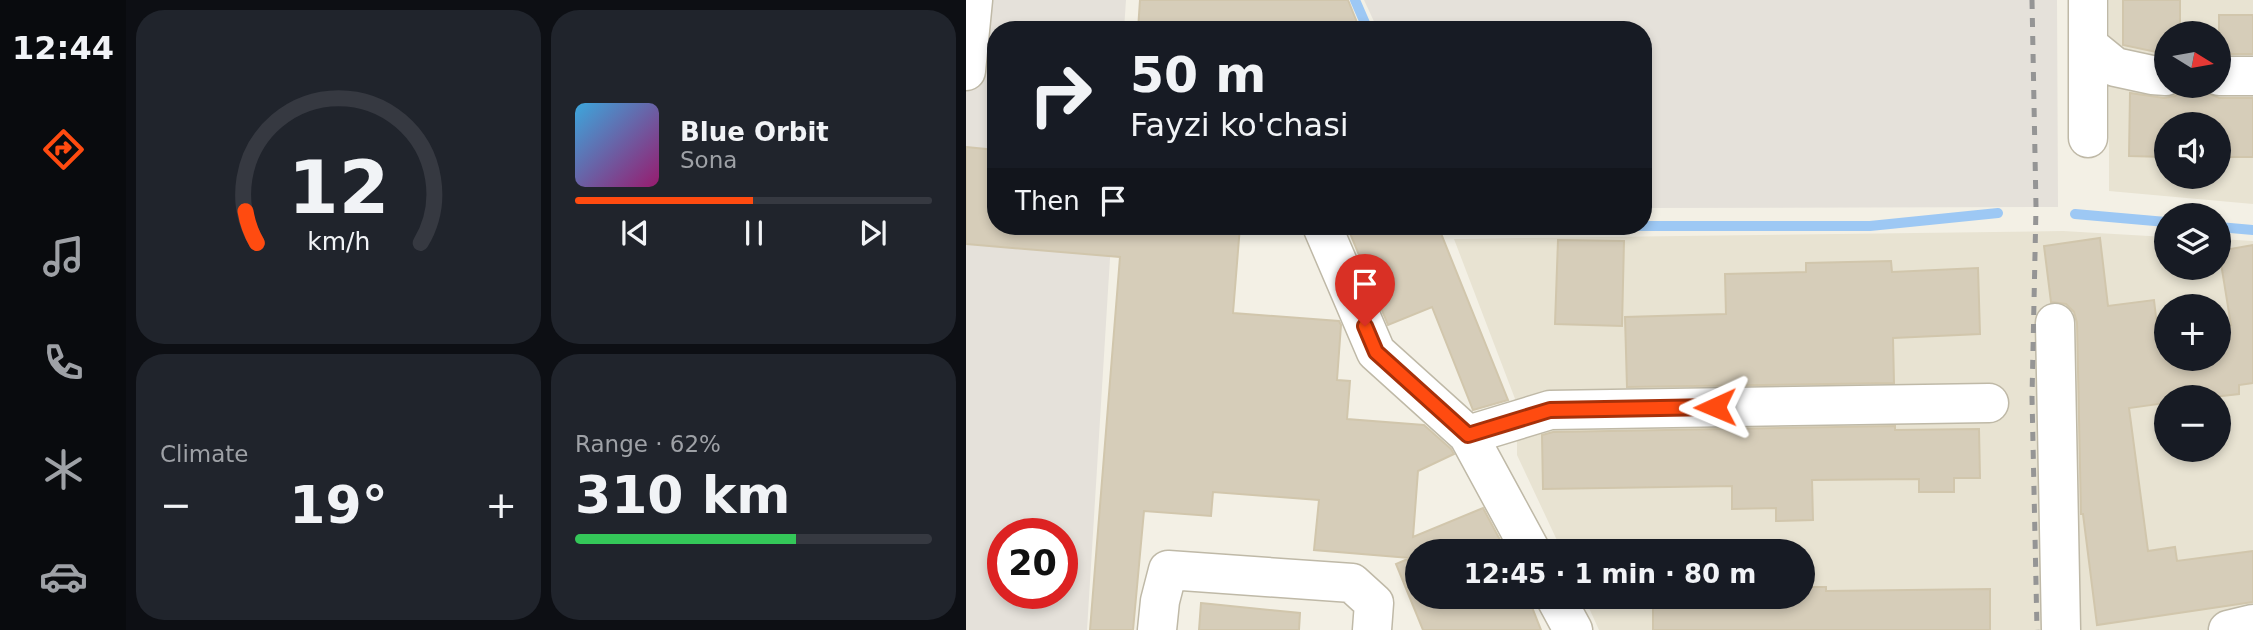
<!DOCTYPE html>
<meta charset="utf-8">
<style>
body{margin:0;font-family:"DejaVu Sans",sans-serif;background:#20242c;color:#f1f3f6;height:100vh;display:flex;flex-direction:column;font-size:26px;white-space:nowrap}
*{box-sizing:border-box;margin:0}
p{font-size:23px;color:#9ea1a6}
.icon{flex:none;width:38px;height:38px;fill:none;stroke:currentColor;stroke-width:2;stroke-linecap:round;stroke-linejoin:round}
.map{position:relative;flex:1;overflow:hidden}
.drawer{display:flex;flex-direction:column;gap:10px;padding:10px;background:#0d0f14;width:840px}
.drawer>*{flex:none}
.hud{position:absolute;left:21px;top:21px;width:665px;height:214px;border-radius:28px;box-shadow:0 4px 10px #0003;background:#171b24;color:#f1f3f6;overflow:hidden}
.needle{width:46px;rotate:101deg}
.tools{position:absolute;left:1188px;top:21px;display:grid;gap:14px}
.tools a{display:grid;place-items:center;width:77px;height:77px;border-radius:50%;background:#171b24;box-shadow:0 4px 10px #0003;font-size:35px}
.speed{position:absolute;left:21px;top:518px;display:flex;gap:14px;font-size:35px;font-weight:700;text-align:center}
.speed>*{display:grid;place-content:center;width:91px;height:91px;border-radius:50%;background:#171b24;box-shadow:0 4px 10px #0003;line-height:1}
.speed .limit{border:10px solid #d22;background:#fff;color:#111}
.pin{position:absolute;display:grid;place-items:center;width:60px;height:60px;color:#fff;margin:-72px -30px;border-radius:50% 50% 50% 0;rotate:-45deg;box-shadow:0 0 7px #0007}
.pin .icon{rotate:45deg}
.me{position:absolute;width:77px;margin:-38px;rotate:269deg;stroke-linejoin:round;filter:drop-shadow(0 0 5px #0008)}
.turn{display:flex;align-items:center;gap:24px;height:147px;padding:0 28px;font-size:32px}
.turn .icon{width:91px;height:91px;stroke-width:2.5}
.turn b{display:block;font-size:49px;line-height:60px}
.then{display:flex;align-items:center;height:66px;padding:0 28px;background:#0003;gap:14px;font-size:26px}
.big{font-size:52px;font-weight:600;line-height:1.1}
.drawer .widget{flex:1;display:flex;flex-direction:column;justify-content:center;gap:10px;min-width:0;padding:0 24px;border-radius:28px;background:#20242c}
.drawer .dial{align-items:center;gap:0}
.dial svg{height:182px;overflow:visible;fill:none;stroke:#363941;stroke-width:7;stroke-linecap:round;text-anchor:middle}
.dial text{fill:#f1f3f6;stroke:none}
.song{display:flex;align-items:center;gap:21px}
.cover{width:84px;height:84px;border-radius:10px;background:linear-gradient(135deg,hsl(200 70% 55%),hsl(320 70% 35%))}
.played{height:7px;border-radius:4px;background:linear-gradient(90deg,#ff4b10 50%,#363941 50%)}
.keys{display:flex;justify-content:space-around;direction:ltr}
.heat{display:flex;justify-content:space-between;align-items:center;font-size:38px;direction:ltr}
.charge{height:10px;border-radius:5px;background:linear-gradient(90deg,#34c759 62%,#363941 0)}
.drawer .tiles{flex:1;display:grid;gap:10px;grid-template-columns:repeat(2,1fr)}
.trip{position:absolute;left:439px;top:539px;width:410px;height:70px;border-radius:35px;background:#171b24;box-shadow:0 4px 10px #0003;font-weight:600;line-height:70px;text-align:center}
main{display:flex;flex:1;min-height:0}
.menu{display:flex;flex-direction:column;width:126px;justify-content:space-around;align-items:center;background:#090b0e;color:#9ea1a6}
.menu .icon{width:49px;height:49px}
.menu .current{color:#ff4b10}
.menu b{font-size:32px;color:#f1f3f6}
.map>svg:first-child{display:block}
</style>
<main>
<nav class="menu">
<b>12:44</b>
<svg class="icon current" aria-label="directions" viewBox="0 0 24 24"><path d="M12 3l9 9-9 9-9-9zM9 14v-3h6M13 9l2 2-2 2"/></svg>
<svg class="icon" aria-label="music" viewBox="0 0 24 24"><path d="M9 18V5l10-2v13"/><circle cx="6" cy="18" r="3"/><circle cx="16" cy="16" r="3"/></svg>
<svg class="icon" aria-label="phone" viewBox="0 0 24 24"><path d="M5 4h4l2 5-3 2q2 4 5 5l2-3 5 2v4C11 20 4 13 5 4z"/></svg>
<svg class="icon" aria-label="climate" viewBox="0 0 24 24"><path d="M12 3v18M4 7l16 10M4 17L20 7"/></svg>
<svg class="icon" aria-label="car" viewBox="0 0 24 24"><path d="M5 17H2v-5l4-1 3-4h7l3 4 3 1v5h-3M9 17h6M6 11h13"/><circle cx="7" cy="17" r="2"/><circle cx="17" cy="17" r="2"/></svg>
</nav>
<section class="drawer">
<div class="tiles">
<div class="widget dial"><svg viewBox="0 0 100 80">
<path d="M14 69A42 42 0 1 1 86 69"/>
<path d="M14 69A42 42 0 0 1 9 55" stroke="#ff4b10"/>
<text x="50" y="56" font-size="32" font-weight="700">12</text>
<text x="50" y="72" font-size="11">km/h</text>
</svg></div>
<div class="widget">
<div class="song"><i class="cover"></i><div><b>Blue Orbit</b><p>Sona</p></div></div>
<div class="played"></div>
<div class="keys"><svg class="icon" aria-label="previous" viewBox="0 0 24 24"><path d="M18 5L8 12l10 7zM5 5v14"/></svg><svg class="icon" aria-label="pause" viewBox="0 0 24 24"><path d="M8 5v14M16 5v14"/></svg><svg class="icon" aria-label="next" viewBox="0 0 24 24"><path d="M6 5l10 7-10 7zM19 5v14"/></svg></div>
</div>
<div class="widget"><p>Climate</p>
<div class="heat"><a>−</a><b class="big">19°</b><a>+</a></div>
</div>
<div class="widget"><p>Range · 62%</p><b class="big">310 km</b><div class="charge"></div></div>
</div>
</section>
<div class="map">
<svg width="1287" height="630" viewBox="0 0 1287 630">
<rect width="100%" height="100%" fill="#f3f0e5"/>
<path fill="#e8e3d2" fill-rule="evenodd" d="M1143,0H1287V204L1143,191ZM1200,33H1253V86H1200ZM1200,124H1253V177H1200Z
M1097,231L1200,237V268H1253V239L1287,241V630H633L618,597H836V551H596L551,455V404L488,239ZM1200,306H1253V359H1200ZM1200,397H1253V450H1200Z"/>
<path fill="#e5e1da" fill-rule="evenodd" d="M0,0H160L158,30H30V226H146L121,630H0ZM37,534H96V593H37Z
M398,0H1091L1092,207L677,208V30H412Z"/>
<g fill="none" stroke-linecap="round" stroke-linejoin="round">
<path stroke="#9dc8f4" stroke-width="10" d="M389,0L402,30
M1109,214L1200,222
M482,226H904L1032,213
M1253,227L1287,230"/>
</g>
<path fill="#d6cdb9" stroke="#d1c6ac" stroke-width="2" d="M174,0H382L394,30H172Z
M1157,0H1214V33H1200V54L1157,45Z
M1253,15H1287V54H1253Z
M1214,92H1239L1253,98H1287V157H1253V124H1200V157L1163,156L1164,93L1198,98L1209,96Z
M0,147L30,150V226H274L267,313L373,321L375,325L371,380L384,381L381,419L458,425L485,449L488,454L452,471L447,537L517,508L540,551H452V597H562L575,630H457L430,564L444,558L348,550L353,500L247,492L245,516L178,511L167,630H124L154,257L0,244Z
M381,226H472L542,400L507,410L466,307L422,325Z
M1134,238L1142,306L1188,300L1194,351H1200V359H1253V349L1258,348L1254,326L1265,325L1253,251L1287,245V383L1273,385V394L1247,397H1200V403L1163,408L1182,551L1209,547L1211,561L1287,551V602L1131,625L1117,514H1115L1111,323L1108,312L1100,304L1085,302L1078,246Z
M592,240L658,241L656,326L589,324Z
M925,261L926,272L1012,268L1014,334L927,338L928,383L661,387L659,317L760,314L759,274L840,272V263Z
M929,426V430L1013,429L1014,478H988V492H953V479L846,480L847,520L810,521V508L766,509V486L577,489L576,435L587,432Z
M836,587H860V591L1024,589V630H687V597H836Z
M235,603L334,613L333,630H233Z"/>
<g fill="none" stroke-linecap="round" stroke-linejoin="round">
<g stroke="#bfb9a7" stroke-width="41">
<path id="minor" d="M1122,45L1149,67L1186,75L1200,76
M0,71L7,0
M1253,76H1287
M1122,138V0
M356,226L410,352L502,435L565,551
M1089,323L1095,630
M502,435L584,410L1023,403
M589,597L607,630
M191,630L194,601L202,570L386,583L408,603L406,630
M1262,630L1287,624"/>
</g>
<use href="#minor" stroke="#fff" stroke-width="38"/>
<path stroke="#959595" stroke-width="5" stroke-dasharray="9 9" stroke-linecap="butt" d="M1066,0L1070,207L1066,397L1071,630"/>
</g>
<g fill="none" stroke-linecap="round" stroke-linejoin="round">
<g stroke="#a6310a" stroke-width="18">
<path id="route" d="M399,326L410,352L502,435L584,410L749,407"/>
</g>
<use href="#route" stroke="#ff4b10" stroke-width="12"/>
</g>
</svg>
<div class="tools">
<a><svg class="needle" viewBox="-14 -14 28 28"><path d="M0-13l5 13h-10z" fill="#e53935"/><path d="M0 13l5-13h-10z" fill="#9ea1a6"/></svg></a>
<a><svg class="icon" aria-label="sound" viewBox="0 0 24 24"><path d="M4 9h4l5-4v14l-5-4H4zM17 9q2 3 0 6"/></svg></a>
<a><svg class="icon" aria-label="layers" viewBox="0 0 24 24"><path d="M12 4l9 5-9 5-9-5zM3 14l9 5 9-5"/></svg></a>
<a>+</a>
<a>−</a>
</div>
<div class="speed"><div class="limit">20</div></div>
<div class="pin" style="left:399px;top:326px;background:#d93025"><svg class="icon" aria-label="arrive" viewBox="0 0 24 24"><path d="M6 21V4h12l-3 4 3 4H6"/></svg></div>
<svg class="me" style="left:749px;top:407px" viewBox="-20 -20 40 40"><path d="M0-17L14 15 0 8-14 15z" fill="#ff4b10" stroke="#fff" stroke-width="4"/></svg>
<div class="trip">12:45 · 1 min · 80 m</div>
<div class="hud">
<div class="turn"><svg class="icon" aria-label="right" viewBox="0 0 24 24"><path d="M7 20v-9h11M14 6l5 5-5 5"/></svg><div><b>50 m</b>Fayzi ko'chasi</div></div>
<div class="then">Then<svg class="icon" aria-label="arrive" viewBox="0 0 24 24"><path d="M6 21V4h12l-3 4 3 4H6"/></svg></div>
</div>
</div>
</main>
